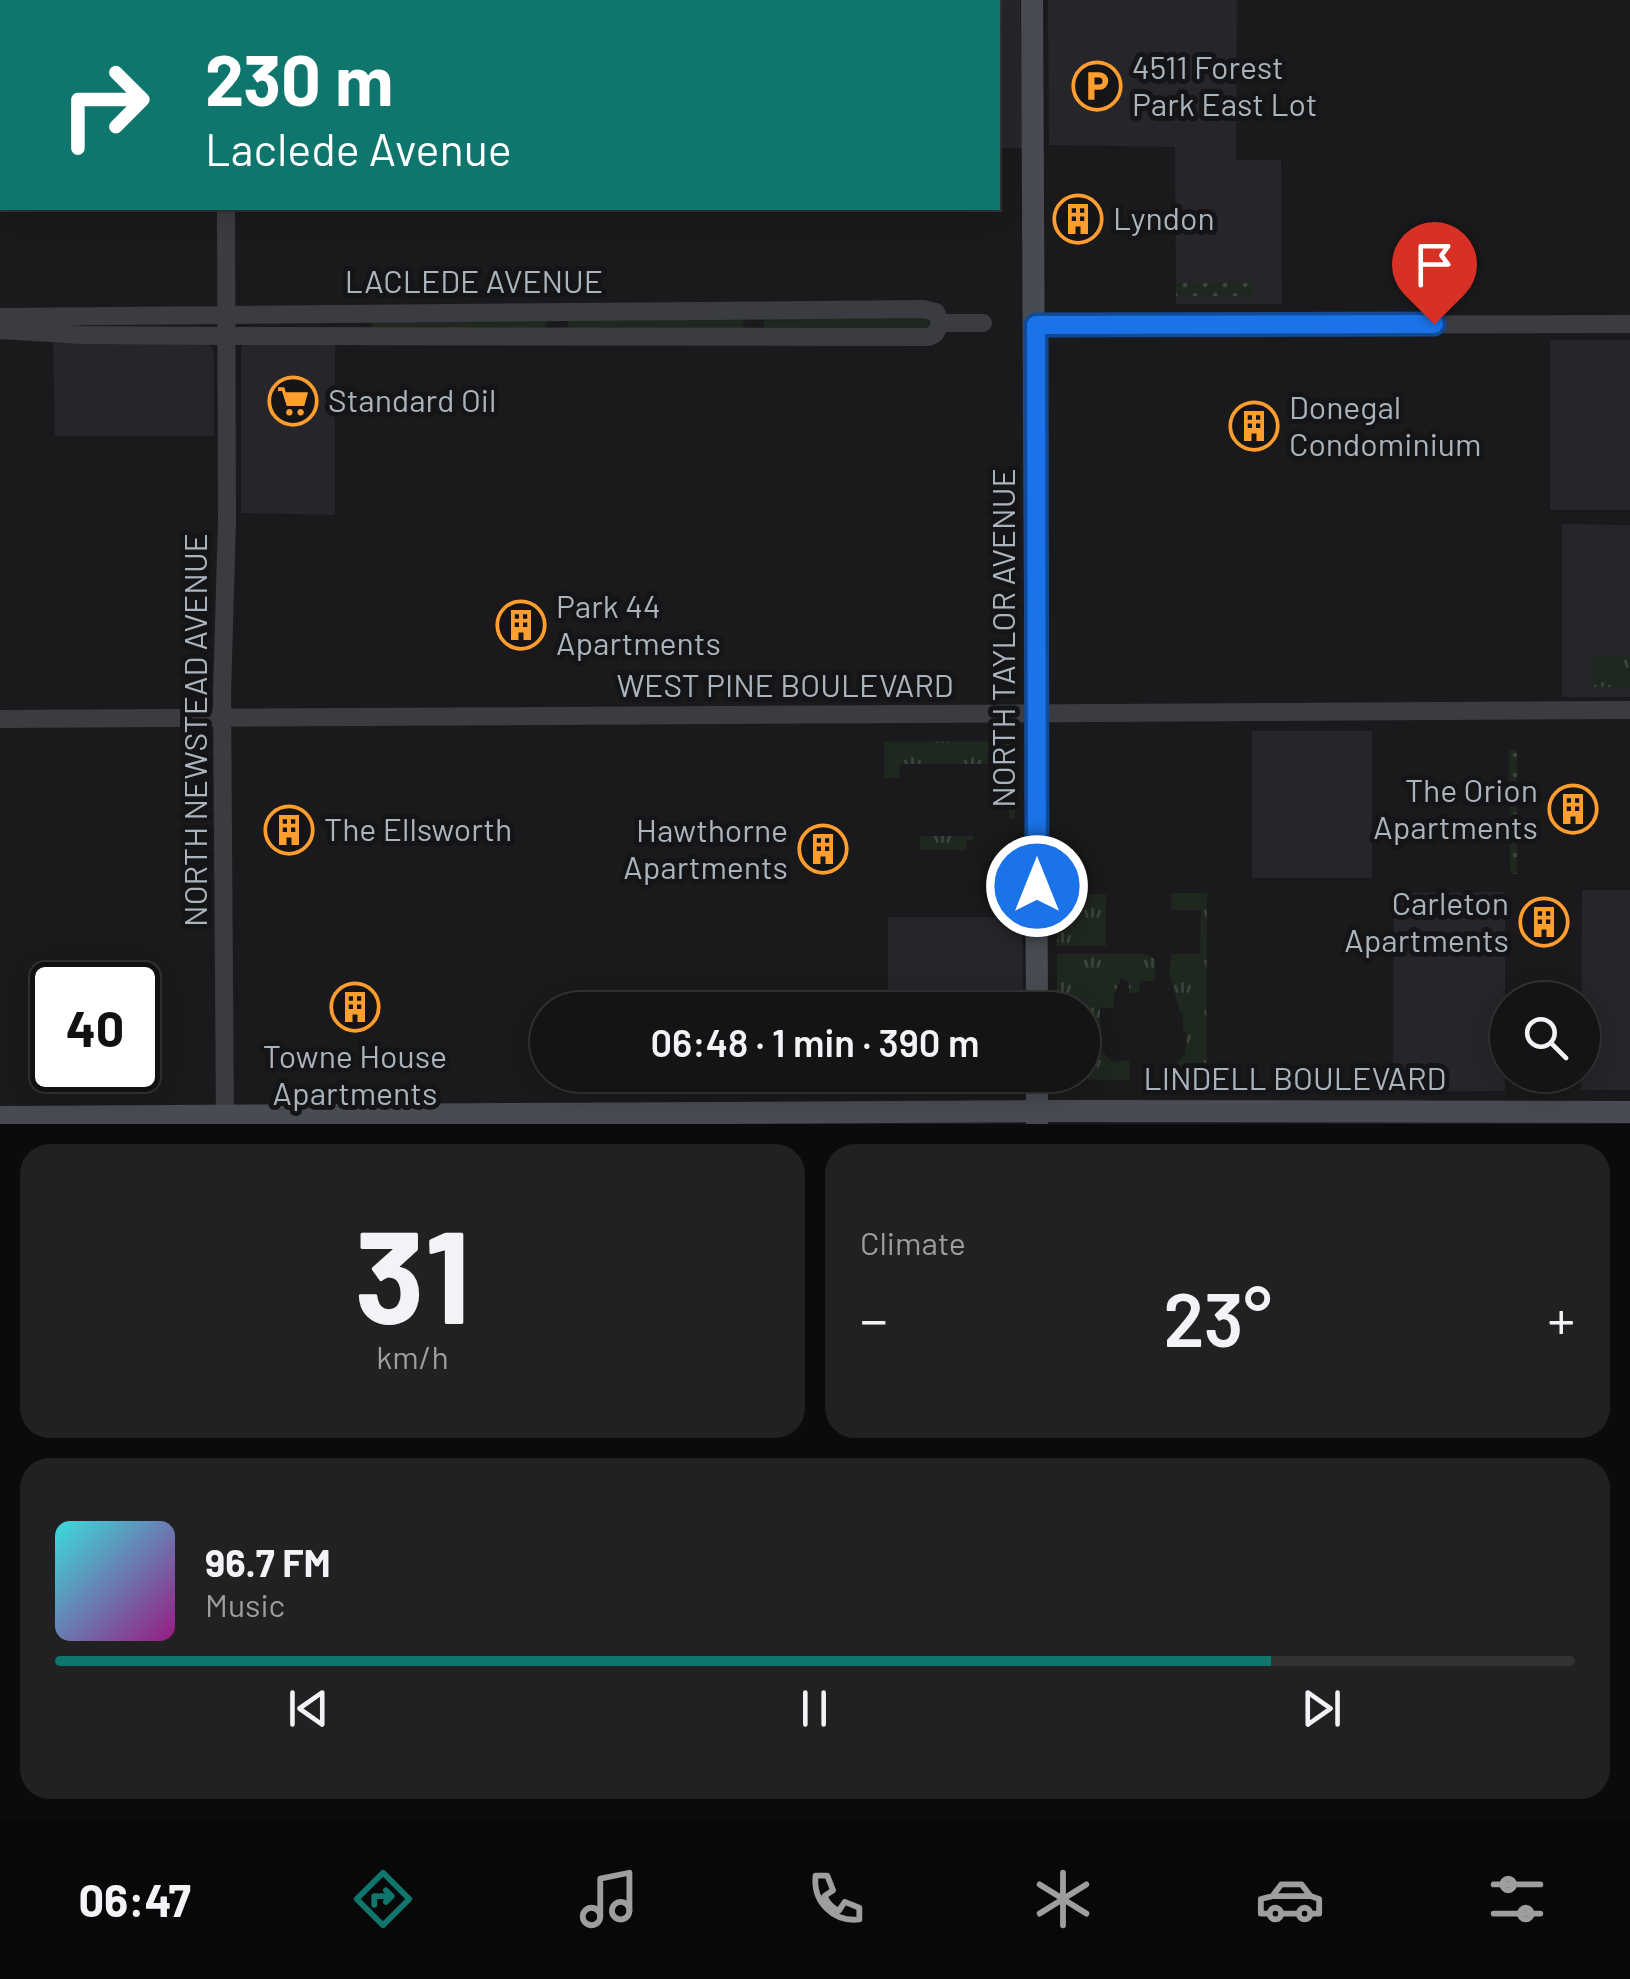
<!DOCTYPE html>
<meta charset="utf-8">
<style>
body{margin:0;font-family:Barlow,sans-serif;background:#212122;color:#f1f3f6;height:100vh;display:flex;flex-direction:column;font-size:38px;white-space:nowrap}
*{box-sizing:border-box;margin:0}
p{font-size:32px;color:#9d9ea0}
.icon{flex:none;width:55px;height:55px;fill:none;stroke:currentColor;stroke-width:2;stroke-linecap:round;stroke-linejoin:round}
.map{position:relative;height:1124px;overflow:hidden}
.panel{display:flex;flex-direction:column;gap:20px;padding:20px;background:#0b0b0c;flex:1}
.panel>*{flex:none}
.banner{position:absolute;left:0px;top:0px;width:1000px;height:210px;box-shadow:0 5px 25px #0003,0 0 0 2px #333334;background:#0f766e;color:#fff;overflow:hidden}
.tools{position:absolute;left:1490px;top:982px;display:grid;gap:20px}
.tools a{display:grid;place-items:center;width:110px;height:110px;border-radius:50%;background:#141415;box-shadow:0 5px 25px #0003,0 0 0 2px #333334;font-size:50px}
.speed{position:absolute;left:30px;top:962px;display:flex;gap:20px;font-size:50px;font-weight:700;text-align:center}
.speed>*{display:grid;place-content:center;width:130px;height:130px;border-radius:50%;background:#141415;box-shadow:0 5px 25px #0003,0 0 0 2px #333334;line-height:1}
.speed .limit{border:5px solid #111;border-radius:15px;background:#fff;color:#111}
.pin{position:absolute;display:grid;place-items:center;width:85px;height:85px;color:#fff;margin:-102px -42px;border-radius:50% 50% 50% 0;rotate:-45deg;box-shadow:0 0 10px #0007}
.pin .icon{rotate:45deg}
.me{position:absolute;width:110px;margin:-55px;rotate:0deg;stroke-linejoin:round;filter:drop-shadow(0 0 8px #0008)}
.turn{display:flex;align-items:center;gap:35px;height:210px;padding:0 40px;font-size:45px}
.turn .icon{width:130px;height:130px;stroke-width:2.5}
.turn b{display:block;font-size:70px;line-height:85px}
.big{font-size:75px;font-weight:600;line-height:1.1}
.panel .tile{flex:1;display:flex;flex-direction:column;justify-content:center;gap:15px;min-width:0;padding:0 35px;border-radius:30px;background:#212122}
.panel .dial{align-items:center;gap:0}
.dial b{font-size:130px;line-height:1}
.song{display:flex;align-items:center;gap:30px}
.cover{width:120px;height:120px;border-radius:15px;background:linear-gradient(135deg,hsl(180 70% 55%),hsl(310 70% 35%))}
.played{height:10px;border-radius:5px;background:linear-gradient(90deg,#0f766e 80%,#333334 80%)}
.keys{display:flex;justify-content:space-around;direction:ltr}
.heat{display:flex;justify-content:space-between;align-items:center;font-size:55px;direction:ltr}
.panel .tiles{flex:1;display:grid;gap:20px;grid-template-columns:1fr 1fr}
.tile:last-child{grid-column:span 2}
.trip{position:absolute;left:530px;top:992px;width:570px;height:100px;border-radius:50px;background:#141415;box-shadow:0 5px 25px #0003,0 0 0 2px #333334;font-weight:600;line-height:100px;text-align:center}
.menu{display:flex;height:160px;justify-content:space-around;align-items:center;background:#080808;color:#9d9ea0}
.menu .icon{width:70px;height:70px}
.menu .active{color:#0f766e}
.menu b{font-size:45px;color:#f1f3f6}
.map>svg:first-child{display:block}
</style>
<div class="map">
<svg width="1630" height="1124" viewBox="0 0 1630 1124">
<defs>
<pattern id="grass-tufts" width="24" height="20" patternUnits="userSpaceOnUse" patternTransform="scale(2.5)"><rect width="24" height="20" fill="#1f281f"/><path d="M3 7l-1-3M5 7V3M7 7l1-3M15 17l-1-3M17 17v-4M19 17l1-3" fill="none" stroke="#3d453e"/></pattern>
<pattern id="park-dots" width="8" height="8" patternUnits="userSpaceOnUse" patternTransform="scale(2.5)"><rect width="8" height="8" fill="#1f281f"/><path d="M2 2h.1M6 6h.1" fill="none" stroke="#3d453e" stroke-width="1.8" stroke-linecap="round"/></pattern>
</defs>
<rect width="100%" height="100%" fill="#1a1a1c"/>
<path fill="#26262a" d="M798,0H1020L1022,148H998V2Z
M1048,0H1237L1236,160H1281L1282,304H1176L1175,147L1049,145Z
M1550,340H1630V510H1550Z
M53,343L208,344L213,349L214,359V436H55Z
M248,344H335V515L241,513V352L242,346Z
M1562,524L1630,525V697H1562Z
M1252,731H1372V878H1252Z
M1582,890H1630V1090H1581Z
M1505,892V1091L1393,1092L1394,893Z
M888,917H1022L1023,1010H888Z
M888,1075H1024V1085L1021,1090L1012,1093H888Z"/>
<path fill="url(#grass-tufts)" d="M923,316L930,319L926,330H766L763,323L765,319Z
M742,317L744,328L569,329L568,320Z
M546,319V330L373,331L371,320Z
M1592,655H1630V687H1592Z
M1015,741V820L1009,817L1008,764H900L899,778H884V742Z
M920,836H973V840L966,841V850H920Z
M1171,893H1207L1206,1081H1171L1174,1065L1185,1054L1187,1032L1183,1030V1013L1180,1012L1169,972L1172,954H1200L1201,910H1171Z
M1057,894H1106V946H1057Z
M1057,954H1145L1155,959V981H1140L1139,993H1130L1128,981L1121,978L1114,994V1008H1100L1101,1050L1112,1062L1129,1060L1130,1080L1059,1079L1058,1075H1082V1010H1057Z"/>
<path fill="url(#park-dots)" d="M1253,282V296H1176V283Z
M1509,750H1517V874L1510,873Z"/>
<g fill="none" stroke-linecap="round" stroke-linejoin="round">
<path stroke="#3a3c42" stroke-width="18" d="M225,2V0
M0,317L923,309L936,312L940,323
M940,323H983
M1036,325L1630,324
M0,330L81,335L227,336L929,337L935,334L940,323
M0,719L1630,710
M225,1124L222,693L227,521L226,208"/>
<path stroke="#484c52" stroke-width="22" d="M1032,0L1037,1010
M1037,1075V1124
M0,1117L1058,1111L1630,1112"/>
</g>
<g fill="none" stroke-linecap="round" stroke-linejoin="round">
<g stroke="#114b97" stroke-width="25">
<path id="route" d="M1037,886L1036,325L1434,324"/>
</g>
<use href="#route" stroke="#1a73e8" stroke-width="18"/>
</g>
<defs>
<g id="parking-ring" transform="scale(2.5)"><circle r="9.5" fill="#151518" stroke="#ff9e2f" stroke-width="1.5"/><path d="M-3.5-5.5H1a3.5 3.5 0 0 1 0 7H-1V5.5H-3.5ZM-1-3.4V-.6H.8a1.4 1.4 0 0 0 0-2.8Z" fill="#ff9e2f"/></g>
<g id="building-ring" transform="scale(2.5)"><circle r="9.5" fill="#151518" stroke="#ff9e2f" stroke-width="1.5"/><path d="M-4-6H4V6H1V3H-1V6H-4ZM-2.5-4.3h1.7v1.8h-1.7ZM.8-4.3h1.7v1.8H.8ZM-2.5-1h1.7V.8h-1.7ZM.8-1h1.7V.8H.8Z" fill="#ff9e2f"/></g>
<g id="supermarket-ring" transform="scale(2.5)"><circle r="9.5" fill="#151518" stroke="#ff9e2f" stroke-width="1.5"/><path d="M-6-5.5h2.5l.6 2H6L4.5 2H-2.5L-4.4-4H-6ZM-1.5 3.2a1.3 1.3 0 1 0 .1 0ZM3 3.2a1.3 1.3 0 1 0 .1 0Z" fill="#ff9e2f"/></g>
</defs>
<g fill-rule="evenodd">
<use href="#parking-ring" x="1097" y="86"/>
<use href="#building-ring" x="1078" y="219"/>
<use href="#supermarket-ring" x="293" y="401"/>
<use href="#building-ring" x="1254" y="426"/>
<use href="#building-ring" x="521" y="625"/>
<use href="#building-ring" x="1573" y="809"/>
<use href="#building-ring" x="289" y="830"/>
<use href="#building-ring" x="823" y="849"/>
<use href="#building-ring" x="1544" y="922"/>
<use href="#building-ring" x="355" y="1007"/>
</g>
<g text-anchor="middle" stroke-width="10" stroke-linejoin="round" paint-order="stroke">
<g font-size="32" fill="#abb3bd" stroke="#151518" text-anchor="start">
<text x="1132" y="79">4511 Forest<tspan x="1132" dy="37">Park East Lot</tspan></text>
<text x="1113" y="230">Lyndon</text>
<text x="328" y="412">Standard Oil</text>
<text x="1289" y="419">Donegal<tspan x="1289" dy="37">Condominium</tspan></text>
<text x="556" y="618">Park 44<tspan x="556" dy="37">Apartments</tspan></text>
<text x="1538" y="802" text-anchor="end">The Orion<tspan x="1538" dy="37">Apartments</tspan></text>
<text x="324" y="841">The Ellsworth</text>
<text x="788" y="842" text-anchor="end">Hawthorne<tspan x="788" dy="37">Apartments</tspan></text>
<text x="1509" y="915" text-anchor="end">Carleton<tspan x="1509" dy="37">Apartments</tspan></text>
<text x="355" y="1068" text-anchor="middle">Towne House<tspan x="355" dy="37">Apartments</tspan></text>
</g>
<g font-size="32" fill="#abb3bd" stroke="#151518">
<text x="474" y="293">LACLEDE AVENUE</text>
<text transform="translate(1004 638) rotate(-90)" y="11">NORTH TAYLOR AVENUE</text>
<text x="785" y="697">WEST PINE BOULEVARD</text>
<text transform="translate(196 730) rotate(-90)" y="11">NORTH NEWSTEAD AVENUE</text>
<text x="1295" y="1090">LINDELL BOULEVARD</text>
</g>
</g>
</svg>
<div class="tools">
<a><svg class="icon" aria-label="search" viewBox="0 0 24 24"><circle cx="10" cy="10" r="6"/><path d="M15 15l6 6"/></svg></a>
</div>
<div class="speed"><div class="limit">40</div></div>
<div class="pin" style="left:1434px;top:324px;background:#d93025"><svg class="icon" aria-label="arrive" viewBox="0 0 24 24"><path d="M6 21V4h12l-3 4 3 4H6"/></svg></div>
<svg class="me" style="left:1037px;top:886px" viewBox="-20 -20 40 40"><circle r="17" fill="#1a73e8" stroke="#fff" stroke-width="3"/><path d="M0-11L8 9 0 5-8 9z" fill="#fff"/></svg>
<div class="trip">06:48 · 1 min · 390 m</div>
<div class="banner">
<div class="turn"><svg class="icon" aria-label="right" viewBox="0 0 24 24"><path d="M7 20v-9h11M14 6l5 5-5 5"/></svg><div><b>230 m</b>Laclede Avenue</div></div>
</div>
</div>
<section class="panel">
<div class="tiles">
<div class="tile dial"><b>31</b><p>km/h</p></div>
<div class="tile"><p>Climate</p>
<div class="heat"><a>−</a><b class="big">23°</b><a>+</a></div>
</div>
<div class="tile">
<div class="song"><i class="cover"></i><div><b>96.7 FM</b><p>Music</p></div></div>
<div class="played"></div>
<div class="keys"><svg class="icon" aria-label="previous" viewBox="0 0 24 24"><path d="M18 5L8 12l10 7zM5 5v14"/></svg><svg class="icon" aria-label="pause" viewBox="0 0 24 24"><path d="M8 5v14M16 5v14"/></svg><svg class="icon" aria-label="next" viewBox="0 0 24 24"><path d="M6 5l10 7-10 7zM19 5v14"/></svg></div>
</div>
</div>
</section>
<nav class="menu">
<b>06:47</b>
<svg class="icon active" aria-label="directions" viewBox="0 0 24 24"><path d="M12 3l9 9-9 9-9-9zM9 14v-3h6M13 9l2 2-2 2"/></svg>
<svg class="icon" aria-label="music" viewBox="0 0 24 24"><path d="M9 18V5l10-2v13"/><circle cx="6" cy="18" r="3"/><circle cx="16" cy="16" r="3"/></svg>
<svg class="icon" aria-label="phone" viewBox="0 0 24 24"><path d="M5 4h4l2 5-3 2q2 4 5 5l2-3 5 2v4C11 20 4 13 5 4z"/></svg>
<svg class="icon" aria-label="climate" viewBox="0 0 24 24"><path d="M12 3v18M4 7l16 10M4 17L20 7"/></svg>
<svg class="icon" aria-label="car" viewBox="0 0 24 24"><path d="M5 17H2v-5l4-1 3-4h7l3 4 3 1v5h-3M9 17h6M6 11h13"/><circle cx="7" cy="17" r="2"/><circle cx="17" cy="17" r="2"/></svg>
<svg class="icon" aria-label="filters" viewBox="0 0 24 24"><path d="M4 7h16M4 17h16"/><circle cx="9" cy="7" r="2"/><circle cx="15" cy="17" r="2"/></svg>
</nav>
